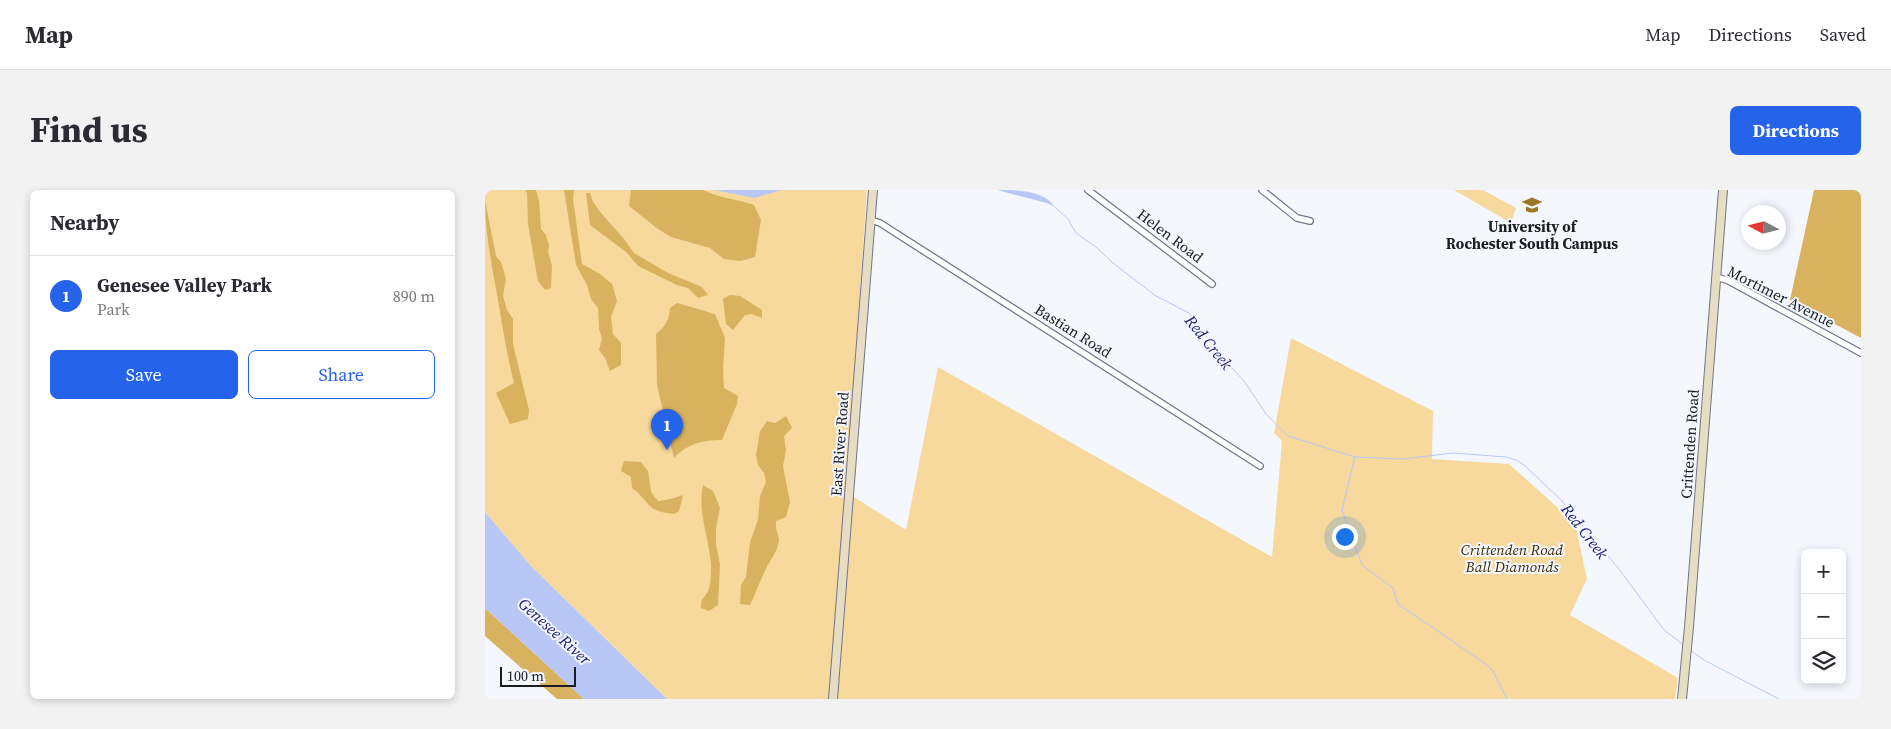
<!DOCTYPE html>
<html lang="en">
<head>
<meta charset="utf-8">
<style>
  :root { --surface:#fff; --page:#f2f2f3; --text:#2b2b33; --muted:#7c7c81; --line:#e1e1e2; --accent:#2563eb }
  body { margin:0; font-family:"Source Serif 4",serif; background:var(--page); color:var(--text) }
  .controls { position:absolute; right:15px; bottom:15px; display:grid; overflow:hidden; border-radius:8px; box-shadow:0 2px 8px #0003 }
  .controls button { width:45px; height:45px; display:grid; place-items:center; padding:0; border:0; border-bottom:1px solid var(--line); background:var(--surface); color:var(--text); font:25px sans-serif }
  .compass { position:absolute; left:1256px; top:15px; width:45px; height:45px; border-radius:50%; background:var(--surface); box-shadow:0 2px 8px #0003; rotate:277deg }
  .scale { position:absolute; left:15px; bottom:12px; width:76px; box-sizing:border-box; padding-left:5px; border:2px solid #1a1c23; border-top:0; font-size:14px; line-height:18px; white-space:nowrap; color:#1a1c23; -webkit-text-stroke:4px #f5f7ff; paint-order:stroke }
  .you { position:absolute; left:859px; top:346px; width:18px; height:18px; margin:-12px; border:4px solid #fff; border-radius:50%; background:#1a73e8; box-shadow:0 0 0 8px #1a73e833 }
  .badge { display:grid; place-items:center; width:32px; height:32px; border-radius:50%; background:var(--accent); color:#fff; font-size:16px; font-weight:700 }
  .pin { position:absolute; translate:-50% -41px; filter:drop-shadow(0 1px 2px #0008) }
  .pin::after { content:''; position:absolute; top:26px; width:18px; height:15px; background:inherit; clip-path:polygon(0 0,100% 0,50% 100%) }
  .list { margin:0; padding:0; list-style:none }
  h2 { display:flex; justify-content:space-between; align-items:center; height:65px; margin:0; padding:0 20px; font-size:21px }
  h2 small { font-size:16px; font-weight:400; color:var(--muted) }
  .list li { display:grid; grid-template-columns:32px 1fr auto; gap:15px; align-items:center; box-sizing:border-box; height:80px; padding:0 20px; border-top:1px solid var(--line) }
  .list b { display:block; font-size:19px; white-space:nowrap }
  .list p { margin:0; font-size:16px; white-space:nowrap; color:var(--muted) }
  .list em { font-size:16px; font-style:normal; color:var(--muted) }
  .actions { display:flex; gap:10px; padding:15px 20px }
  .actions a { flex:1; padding:11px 0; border:1px solid var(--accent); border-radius:8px; text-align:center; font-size:18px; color:var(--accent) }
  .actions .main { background:var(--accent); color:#fff }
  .icon { flex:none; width:28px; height:28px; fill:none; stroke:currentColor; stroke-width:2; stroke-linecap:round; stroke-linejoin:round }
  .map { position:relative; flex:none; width:1376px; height:509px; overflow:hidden; border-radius:8px }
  header { display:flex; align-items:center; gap:30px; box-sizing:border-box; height:70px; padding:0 25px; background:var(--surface); border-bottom:1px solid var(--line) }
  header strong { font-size:24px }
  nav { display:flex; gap:28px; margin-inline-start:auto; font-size:18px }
  .intro { display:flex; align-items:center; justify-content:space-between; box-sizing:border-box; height:120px; padding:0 30px }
  h1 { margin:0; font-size:35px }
  .button { padding:12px 22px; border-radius:8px; background:var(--accent); color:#fff; font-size:18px; font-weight:700 }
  main { display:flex; gap:30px; padding:0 30px }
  aside { flex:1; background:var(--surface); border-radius:8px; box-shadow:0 2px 8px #0003 }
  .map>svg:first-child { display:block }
  .green { fill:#f7d99d }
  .forest { fill:#d9b25f }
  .water { fill:#b8c7f5 }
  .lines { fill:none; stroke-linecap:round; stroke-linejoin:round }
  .stream { stroke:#b8c7f5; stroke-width:1 }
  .street-casing { stroke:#717787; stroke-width:8 }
  .secondary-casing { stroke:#717787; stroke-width:10 }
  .street { stroke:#fff; stroke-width:5.5 }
  .secondary { stroke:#e7dcc4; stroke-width:8 }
  .labels { text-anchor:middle; stroke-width:4; stroke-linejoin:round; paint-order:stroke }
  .poi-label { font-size:15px; font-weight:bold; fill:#1a1c23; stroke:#f5f7ff }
  .street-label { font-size:15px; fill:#1a1c23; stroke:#f5f7ff }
  .park-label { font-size:15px; font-style:italic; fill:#3e2e08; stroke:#f5f7ff }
  .water-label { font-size:16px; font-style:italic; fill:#1b2276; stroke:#f5f7ff }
</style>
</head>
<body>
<header>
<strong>Map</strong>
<nav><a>Map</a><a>Directions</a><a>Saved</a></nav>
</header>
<div class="intro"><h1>Find us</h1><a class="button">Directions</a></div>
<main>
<aside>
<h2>Nearby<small></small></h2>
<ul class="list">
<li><span class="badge">1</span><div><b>Genesee Valley Park</b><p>Park</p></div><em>890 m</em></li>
</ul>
<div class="actions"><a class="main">Save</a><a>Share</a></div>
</aside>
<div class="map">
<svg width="1376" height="509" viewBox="0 0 1376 509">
  <rect width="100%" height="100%" fill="#f5f7ff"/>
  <path class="green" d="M0,0h382l-21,302 60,38 32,-163 334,190 10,-116 -8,-8 17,-95 142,73 -1,48 77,5 66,59 12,56 -17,36 108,63 -3,21h-1008l-137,-134 -45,-53z
    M969,0h29l33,18 -5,15z"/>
  <path class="forest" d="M40,0h11l3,11 2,28 5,6 3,10 -1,7 4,13 -1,23 -6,2 -7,-9 -10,-57 -1,-31z
    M79,0h10l-1,9 9,65 18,10 12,10 5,17 -6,16 2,17 8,9v22l-11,6 -5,-13 -6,-8 3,-11 -3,-10 -1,-21 -7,-9 -4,-14 -11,-20z
    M146,0h72c16,8 34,9 51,15l7,15 -6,37 -15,4 -16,-2 -14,-11 -39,-11 -13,-8 -29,-23z
    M1329,0h47v148l-71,-38z
    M101,3h4l3,9 8,11 23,26 10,14 34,20 34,14 6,8 -10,3 -10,-10 -11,-3 -39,-19 -12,-14 -36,-27z
    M0,10l11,56 5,6 5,17 -3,17 4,14 6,9v25l16,66 -1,9 -18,5 -14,-31 18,-10c-7,-27 -11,-55 -16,-83 -6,-34 -13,-66 -13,-100z
    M245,105l10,1 22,14v8l-10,-4 -7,1 -12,15 -7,-6 -3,-25z
    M192,113l38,11 10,24 -2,32 1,18 14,8 -1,8 -15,36c-19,0 -36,4 -48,18l-17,-73 -1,-51c10,-8 13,-14 14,-26z
    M301,226l6,12 -8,8 2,14 -3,16 7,36 -4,15 -10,4c-1,10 3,12 3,19 -1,11 -9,20 -13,29 -6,11 -10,24 -16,36l-10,-1 1,-19 5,-8 4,-35 8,-22 2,-24 6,-14 -2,-9 -6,-8 -2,-10 4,-24 7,-10 8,2z
    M139,271l17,1 7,9 3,21 7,9 13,-2 12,-4 -4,16 -5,3c-10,-1 -21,-3 -27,-11 -5,-6 -8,-10 -15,-15l-1,-11 -10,-6z
    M218,295l10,6 7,17 -4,21v15l4,20 -2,41 -9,6 -8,-3c0,-11 3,-9 7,-17 3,-6 3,-17 3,-24 -1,-28 -14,-53 -8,-82z
    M0,418l99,91h-27l-72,-63z"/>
  <path class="water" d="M229,0h67l-26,8z
    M512,0c21,0 47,0 58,17l-8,-4z
    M0,322l45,53 137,134h-83l-99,-91z"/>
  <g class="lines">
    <path class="stream" d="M570,17l13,12 8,14 20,14 17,16 43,33 33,17 30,41 25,27 22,33 22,22 67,21 48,2 50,-6 53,4 10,3 8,5 37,35 58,69 45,61 21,16
      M870,267l-13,53 20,55 31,23 5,16 88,60 7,7 14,28
      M1205,460l14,10 75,39"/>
    <g class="street-casing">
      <path id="street" d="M603,0l124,94
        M777,0l35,28 13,3
        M386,30l9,3 380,243
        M1231,87l11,3 134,73"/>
    </g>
    <g class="secondary-casing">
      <path id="secondary" d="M348,509l40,-509
        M1197,509l7,-72 34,-437"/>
    </g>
    <use href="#street" class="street"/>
    <use href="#secondary" class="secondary"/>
  </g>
  <defs>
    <g id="university-bare" transform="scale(1.5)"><path d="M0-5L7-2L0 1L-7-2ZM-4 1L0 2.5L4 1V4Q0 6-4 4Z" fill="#9b7722" stroke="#f5f7ff" stroke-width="2.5" paint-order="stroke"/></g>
  </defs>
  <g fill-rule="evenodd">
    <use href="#university-bare" x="1047" y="15"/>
  </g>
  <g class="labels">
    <g class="poi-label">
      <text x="1047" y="42">University of<tspan x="1047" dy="17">Rochester South Campus</tspan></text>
    </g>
    <g class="street-label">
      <text transform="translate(685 46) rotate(37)" y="5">Helen Road</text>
      <text transform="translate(1296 107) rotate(27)" y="5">Mortimer Avenue</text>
      <text transform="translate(588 141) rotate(32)" y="5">Bastian Road</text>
      <text transform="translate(355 254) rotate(-86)" y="5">East River Road</text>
      <text transform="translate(1205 254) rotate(-86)" y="5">Crittenden Road</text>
    </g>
    <g class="park-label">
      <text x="1027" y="365">Crittenden Road<tspan x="1027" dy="17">Ball Diamonds</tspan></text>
    </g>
    <g class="water-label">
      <text transform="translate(724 152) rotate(51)" y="6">Red Creek</text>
      <text transform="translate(1100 341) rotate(52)" y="6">Red Creek</text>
      <text transform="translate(70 441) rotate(42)" y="6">Genesee River</text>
    </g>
  </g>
</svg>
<div class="controls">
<button>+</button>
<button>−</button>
<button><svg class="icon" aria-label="layers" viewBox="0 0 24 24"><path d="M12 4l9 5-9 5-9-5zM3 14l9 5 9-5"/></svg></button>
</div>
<svg class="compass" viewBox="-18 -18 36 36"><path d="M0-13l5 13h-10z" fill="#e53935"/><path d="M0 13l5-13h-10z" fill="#7c7c81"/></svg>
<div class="scale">100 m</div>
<div class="you"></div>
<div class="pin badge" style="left:182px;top:260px">1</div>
</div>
</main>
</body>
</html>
